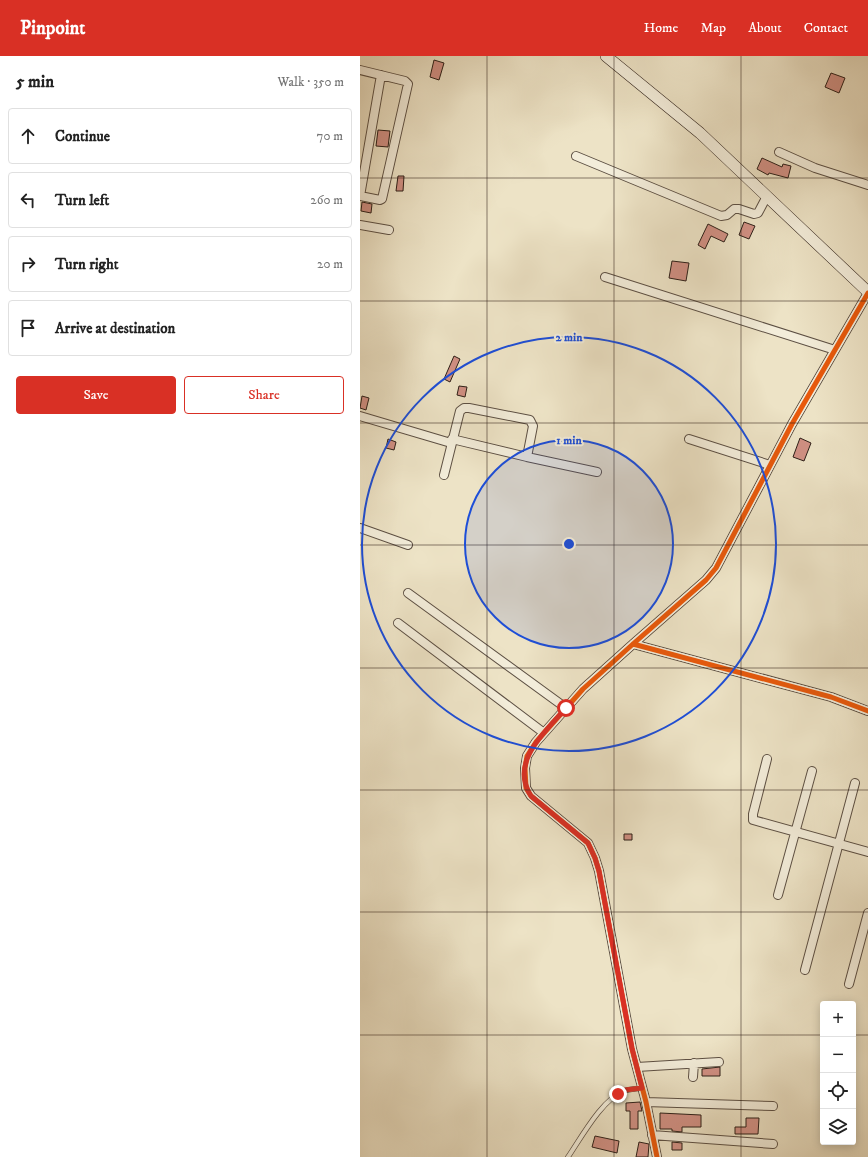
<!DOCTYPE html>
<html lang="en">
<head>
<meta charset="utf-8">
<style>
  :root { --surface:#fff; --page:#f2f2f2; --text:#222; --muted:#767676; --line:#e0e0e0; --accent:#d93025 }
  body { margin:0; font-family:"IM FELL DW Pica",serif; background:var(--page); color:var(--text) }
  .controls { position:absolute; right:12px; bottom:12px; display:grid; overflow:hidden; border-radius:4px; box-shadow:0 2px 10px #0003 }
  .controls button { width:36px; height:36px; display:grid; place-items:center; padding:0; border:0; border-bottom:1px solid var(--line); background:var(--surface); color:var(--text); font:20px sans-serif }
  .stop { position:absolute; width:12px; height:12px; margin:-9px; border:3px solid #d93025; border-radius:50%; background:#fff }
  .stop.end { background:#d93025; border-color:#fff; box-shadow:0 1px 4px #0008 }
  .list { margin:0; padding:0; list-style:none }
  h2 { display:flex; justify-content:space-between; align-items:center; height:52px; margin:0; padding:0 16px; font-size:17px }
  h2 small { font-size:13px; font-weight:400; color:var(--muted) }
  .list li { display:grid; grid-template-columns:26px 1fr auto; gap:12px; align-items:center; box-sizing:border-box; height:56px; margin:0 8px 8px; padding:0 8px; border:1px solid var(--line); border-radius:4px }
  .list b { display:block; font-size:15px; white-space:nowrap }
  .list em { font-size:13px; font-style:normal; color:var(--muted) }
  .actions { display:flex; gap:8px; padding:12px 16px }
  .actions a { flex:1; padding:9px 0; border:1px solid var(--accent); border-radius:4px; text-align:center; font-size:14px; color:var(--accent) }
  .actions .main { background:var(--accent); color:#fff }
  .icon { flex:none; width:22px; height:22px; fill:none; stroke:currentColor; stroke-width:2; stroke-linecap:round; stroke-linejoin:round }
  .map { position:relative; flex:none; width:508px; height:1101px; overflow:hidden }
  header { display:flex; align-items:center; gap:24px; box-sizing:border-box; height:56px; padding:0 20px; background:var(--accent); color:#fff }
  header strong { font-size:19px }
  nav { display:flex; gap:22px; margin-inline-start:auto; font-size:14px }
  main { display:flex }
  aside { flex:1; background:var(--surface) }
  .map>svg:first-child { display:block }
  .building { fill:#d19084; stroke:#2c1e17 }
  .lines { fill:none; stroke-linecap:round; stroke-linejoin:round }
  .service-casing { stroke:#5c4f43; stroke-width:5.5 }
  .minor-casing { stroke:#5c4f43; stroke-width:10 }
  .secondary-casing { stroke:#2c1e17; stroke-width:12 }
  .service { stroke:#f3edda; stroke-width:4 }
  .minor { stroke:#f3edda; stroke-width:8 }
  .secondary { stroke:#f3edda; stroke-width:11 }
  .cycleway-casing { stroke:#f3edda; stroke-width:8 }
  .cycleway { stroke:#e8590c; stroke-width:5 }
  .route { stroke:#d93025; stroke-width:5 }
  .grid { fill:none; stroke:#2c1e17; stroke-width:1; stroke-opacity:0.55 }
  .ring { fill:none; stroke:#1d4ed8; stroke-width:2 }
  .centre { fill:#1d4ed8; stroke:#f3edda; stroke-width:2 }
  .ring-label { font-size:12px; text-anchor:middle; font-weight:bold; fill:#1d4ed8; stroke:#f3edda; stroke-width:4; stroke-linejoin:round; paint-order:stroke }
</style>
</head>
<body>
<header>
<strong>Pinpoint</strong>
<nav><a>Home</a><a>Map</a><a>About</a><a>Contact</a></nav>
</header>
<main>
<aside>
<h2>5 min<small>Walk · 350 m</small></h2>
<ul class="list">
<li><svg class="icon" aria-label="ahead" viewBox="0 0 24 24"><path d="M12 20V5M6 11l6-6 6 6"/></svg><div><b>Continue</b></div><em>70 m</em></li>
<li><svg class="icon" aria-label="left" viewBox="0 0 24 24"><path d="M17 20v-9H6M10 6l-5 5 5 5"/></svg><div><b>Turn left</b></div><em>260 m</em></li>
<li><svg class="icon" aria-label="right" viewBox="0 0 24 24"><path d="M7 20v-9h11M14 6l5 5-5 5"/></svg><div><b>Turn right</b></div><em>20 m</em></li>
<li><svg class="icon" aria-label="arrive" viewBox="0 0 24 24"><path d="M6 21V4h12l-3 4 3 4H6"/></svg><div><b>Arrive at destination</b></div></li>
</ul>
<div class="actions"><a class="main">Save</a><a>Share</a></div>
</aside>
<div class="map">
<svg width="508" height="1101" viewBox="0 0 508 1101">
  <rect width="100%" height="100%" fill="#ede3c6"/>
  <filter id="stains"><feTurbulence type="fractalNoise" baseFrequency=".005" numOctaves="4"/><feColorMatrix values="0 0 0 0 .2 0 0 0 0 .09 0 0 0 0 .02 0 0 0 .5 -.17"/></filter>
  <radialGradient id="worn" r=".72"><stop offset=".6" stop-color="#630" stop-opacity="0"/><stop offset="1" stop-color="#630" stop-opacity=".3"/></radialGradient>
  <path class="building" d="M74,4l10,3 -5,17 -9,-3z
    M471,17l14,5 -6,15 -14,-6z
    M18,74l12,1 -2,16 -12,-1z
    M402,102l20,9 1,-3 8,2 -3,12 -19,-5 -1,2 -11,-6z
    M38,120h6l-1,15h-7z
    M2,146l10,2 -1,9 -10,-2z
    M384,166l11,4 -6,13 -10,-4z
    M348,168l20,10 -4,8 -13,-6 -6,13 -7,-4z
    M312,205l17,2 -3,18 -17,-3z
    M94,300l6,3 -10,23 -6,-3z
    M99,330l8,1 -2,10 -8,-2z
    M2,340l7,2 -3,12 -6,-2z
    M440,382l11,5 -7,18 -11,-4z
    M28,383l8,3 -2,8 -8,-2z
    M264,778h8v6h-8z
    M360,1011v9h-18v-7z
    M280,1046l2,9h-4v18h-8v-18h-4v-8z
    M300,1057l41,2v12h-19v5l-10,-1v-2h-12z
    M386,1062h13l-1,16h-23v-7h11z
    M235,1080l24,5 -2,12 -25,-6z
    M279,1086l10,2 -1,13h-12z
    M312,1086l10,1v7h-10z"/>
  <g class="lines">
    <g class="service-casing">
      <path id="service" d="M208,1101c13,-19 34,-58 56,-66 5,-2 12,-2 18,-3"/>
    </g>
    <g class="minor-casing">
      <path id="minor" d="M0,14l45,11 3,3 -26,115 -2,1 -20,-4
        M419,96l36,16 53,17
        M216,100l145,60 6,-1 7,-6h5l15,5 4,-1 9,-17
        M0,140l21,-121
        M0,169l29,5
        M245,221l230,73
        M0,360l91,27
        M92,383l75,18 70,15
        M329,383l81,26
        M84,419l16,-64 4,-3h5l61,12 3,6 -6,31
        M0,472l48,17
        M48,537l158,115
        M38,567l146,110
        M273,588l198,53 37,14
        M407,703l-14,55v6l115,32
        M418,839l34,-124
        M445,914l50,-187
        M489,928l19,-71
        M277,1011l82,-5
        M333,1021l1,-14
        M286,1046l127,4
        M292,1079l121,9
        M297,1101l-11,-55 -14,-53 -33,-178 -4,-13 -7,-15 -57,-47 -5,-8 -1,-20 2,-12 9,-14 47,-53 50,-45 73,-64 10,-12 76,-144 76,-131"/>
    </g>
    <g class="secondary-casing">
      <path id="secondary" d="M246,0l94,77 168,159"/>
    </g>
    <use href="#service" class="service"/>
    <use href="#minor" class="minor"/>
    <use href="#secondary" class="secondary"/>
    <g class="cycleway-casing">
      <path id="cycleway" d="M273,588l198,53 37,14
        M297,1101l-11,-55 -14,-53 -33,-178 -4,-13 -7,-15 -57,-47 -5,-8 -1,-20 2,-12 9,-14 47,-53 50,-45 73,-64 10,-12 76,-144 76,-131"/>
    </g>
    <use href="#cycleway" class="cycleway"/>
  </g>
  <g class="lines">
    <path class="route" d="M206,652c-21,24 -57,54 -35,88l57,47 7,15 4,13 33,177 10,40 -17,2 -7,4"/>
  </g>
  <path class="grid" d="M127,0v1101M254,0v1101M381,0v1101M0,122h508M0,245h508M0,367h508M0,489h508M0,612h508M0,734h508M0,856h508M0,979h463M493,979h15"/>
  <circle cx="209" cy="488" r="104" fill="#1d4ed8" fill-opacity=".12"/>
  <g class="ring">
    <circle cx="209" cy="488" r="104"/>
    <circle cx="209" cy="488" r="207"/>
  </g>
  <circle cx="209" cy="488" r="6" class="centre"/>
  <g class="ring-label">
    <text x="209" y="285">2 min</text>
    <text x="209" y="388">1 min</text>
  </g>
  <rect width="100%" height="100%" filter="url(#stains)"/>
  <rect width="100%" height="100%" fill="url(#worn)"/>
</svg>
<div class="controls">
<button>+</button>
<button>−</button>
<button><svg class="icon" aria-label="locate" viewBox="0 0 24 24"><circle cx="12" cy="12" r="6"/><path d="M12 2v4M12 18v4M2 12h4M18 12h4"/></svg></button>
<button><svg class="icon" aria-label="layers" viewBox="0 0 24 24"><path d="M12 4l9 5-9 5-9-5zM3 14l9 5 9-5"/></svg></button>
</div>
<div class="stop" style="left:206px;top:652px"></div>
<div class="stop end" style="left:258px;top:1038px"></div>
</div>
</main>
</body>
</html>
